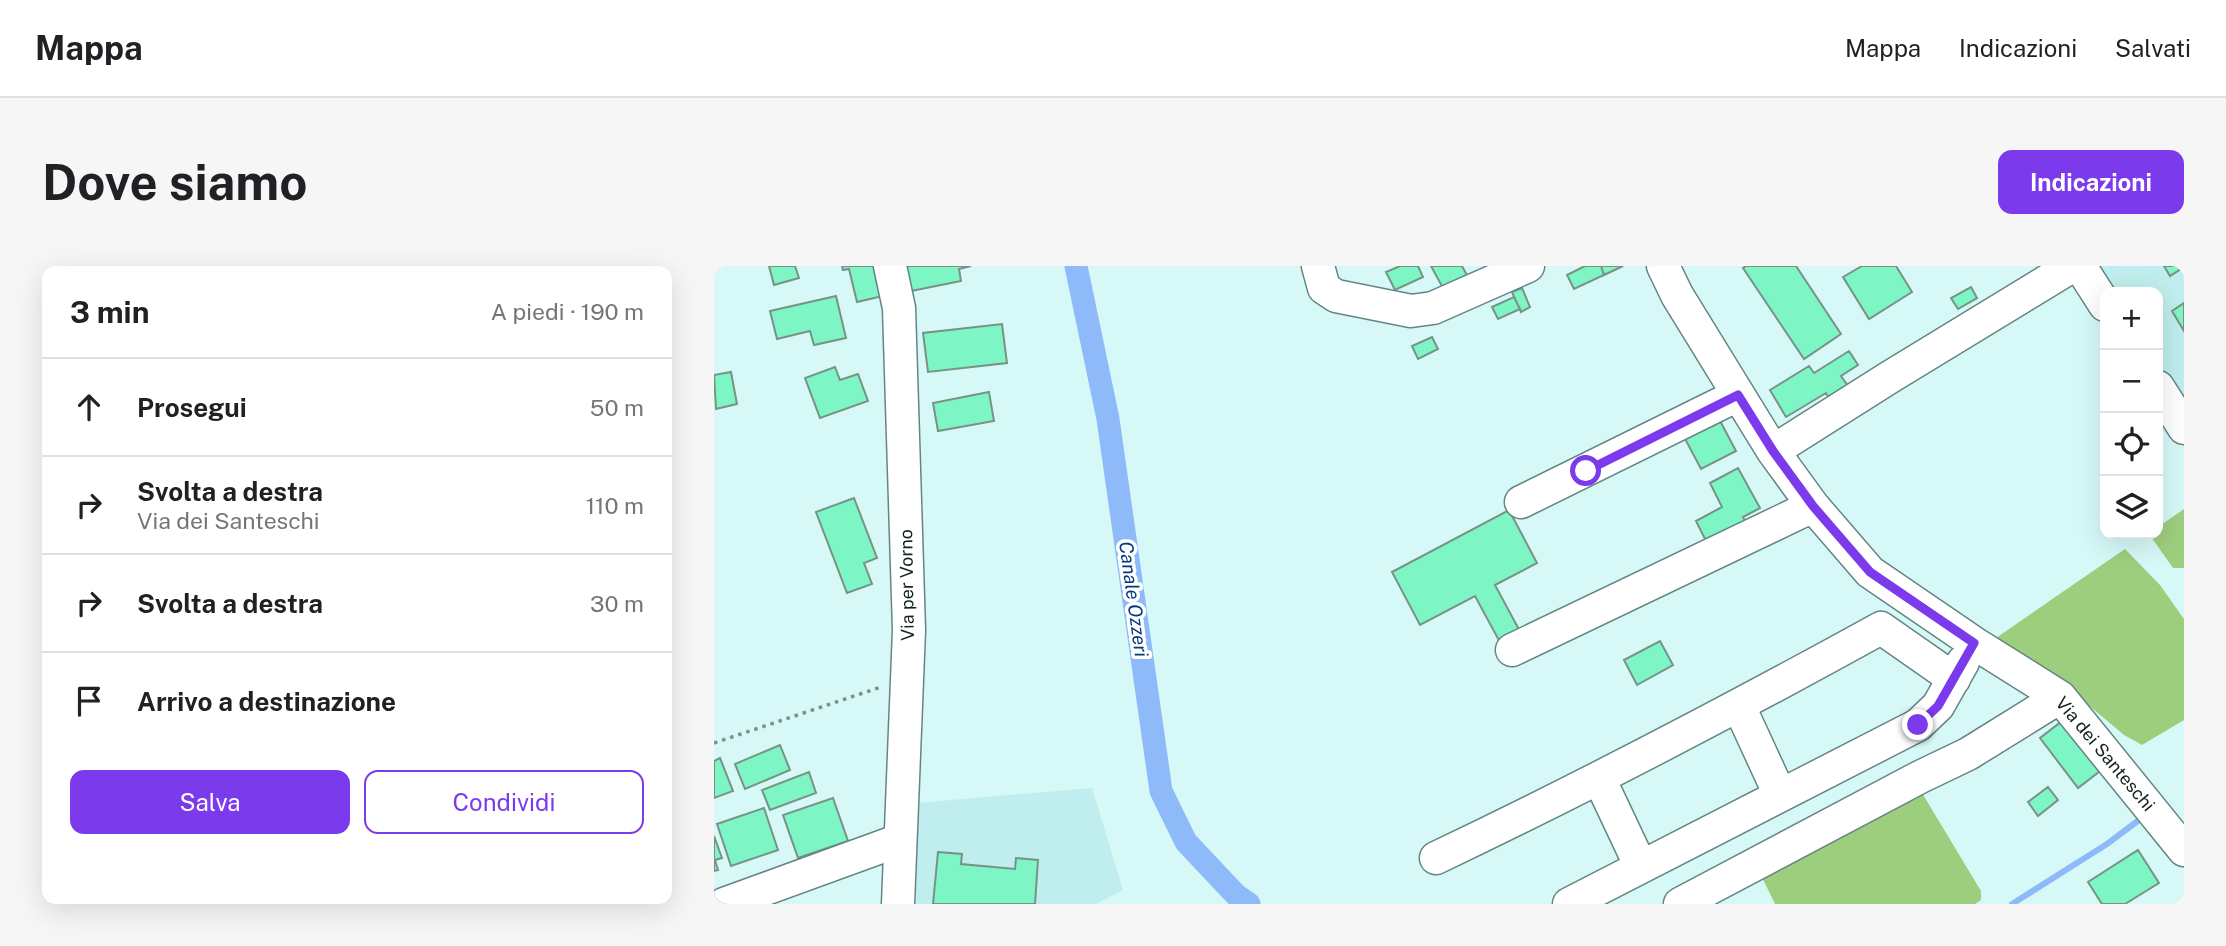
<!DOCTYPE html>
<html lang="it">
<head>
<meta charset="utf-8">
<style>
  :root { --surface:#fff; --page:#f6f6f6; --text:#202124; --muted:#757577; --line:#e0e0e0; --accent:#7c3aed }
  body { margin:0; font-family:"Public Sans",sans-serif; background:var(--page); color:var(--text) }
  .controls { position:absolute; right:21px; top:21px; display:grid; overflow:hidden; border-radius:14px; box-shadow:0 7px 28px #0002 }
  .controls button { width:63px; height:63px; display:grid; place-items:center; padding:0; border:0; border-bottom:2px solid var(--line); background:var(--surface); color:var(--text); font:35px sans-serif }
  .stop { position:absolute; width:21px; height:21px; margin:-16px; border:5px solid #7c3aed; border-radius:50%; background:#fff }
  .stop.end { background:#7c3aed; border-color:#fff; box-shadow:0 2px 7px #0008 }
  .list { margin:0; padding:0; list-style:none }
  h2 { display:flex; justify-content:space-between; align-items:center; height:91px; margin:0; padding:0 28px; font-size:30px }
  h2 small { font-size:23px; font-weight:400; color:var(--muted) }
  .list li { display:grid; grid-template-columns:46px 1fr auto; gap:21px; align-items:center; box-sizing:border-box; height:98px; padding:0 28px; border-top:2px solid var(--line) }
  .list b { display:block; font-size:26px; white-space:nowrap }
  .list p { margin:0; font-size:23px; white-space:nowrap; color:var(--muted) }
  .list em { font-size:23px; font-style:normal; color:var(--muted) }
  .actions { display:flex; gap:14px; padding:21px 28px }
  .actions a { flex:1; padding:16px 0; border:2px solid var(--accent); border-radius:14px; text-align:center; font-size:24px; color:var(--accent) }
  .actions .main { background:var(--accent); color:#fff }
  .icon { flex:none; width:38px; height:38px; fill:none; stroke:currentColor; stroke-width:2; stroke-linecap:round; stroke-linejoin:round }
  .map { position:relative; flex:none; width:1470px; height:638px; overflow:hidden; border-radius:14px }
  header { display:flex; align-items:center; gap:42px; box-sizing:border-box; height:98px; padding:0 35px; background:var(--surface); border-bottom:2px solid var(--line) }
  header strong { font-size:33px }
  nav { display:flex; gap:38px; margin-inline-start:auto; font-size:24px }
  .intro { display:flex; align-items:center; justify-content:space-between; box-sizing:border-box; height:168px; padding:0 42px }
  h1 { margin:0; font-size:49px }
  .button { padding:18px 32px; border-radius:14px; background:var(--accent); color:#fff; font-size:24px; font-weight:700 }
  main { display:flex; gap:42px; padding:0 42px }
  aside { flex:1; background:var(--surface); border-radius:14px; box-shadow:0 7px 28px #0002 }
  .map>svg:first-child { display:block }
  .built { fill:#c0eded }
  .green { fill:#9dce7e }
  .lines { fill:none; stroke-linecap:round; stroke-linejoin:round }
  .stream { stroke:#8ebafa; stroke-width:6 }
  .canal { stroke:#8ebafa; stroke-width:23 }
  .building { fill:#7df5c4; stroke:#789386; stroke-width:2 }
  .minor-casing { stroke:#658585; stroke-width:35 }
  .path { stroke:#789090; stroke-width:3.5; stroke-dasharray:3.5 5; stroke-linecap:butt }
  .minor { stroke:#fff; stroke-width:32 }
  .route { stroke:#7c3aed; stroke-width:9 }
  .labels { text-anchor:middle; stroke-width:7; stroke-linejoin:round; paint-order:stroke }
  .street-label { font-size:18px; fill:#152222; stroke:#fff }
  .water-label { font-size:19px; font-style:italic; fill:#02397e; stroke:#fff }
</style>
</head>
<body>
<header>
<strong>Mappa</strong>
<nav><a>Mappa</a><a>Indicazioni</a><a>Salvati</a></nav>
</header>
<div class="intro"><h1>Dove siamo</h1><a class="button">Indicazioni</a></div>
<main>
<aside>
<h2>3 min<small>A piedi · 190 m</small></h2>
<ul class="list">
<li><svg class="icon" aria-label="ahead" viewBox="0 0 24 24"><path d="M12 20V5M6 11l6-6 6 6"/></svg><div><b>Prosegui</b></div><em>50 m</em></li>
<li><svg class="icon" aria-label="right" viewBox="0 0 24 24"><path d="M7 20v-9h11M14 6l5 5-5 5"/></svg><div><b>Svolta a destra</b><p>Via dei Santeschi</p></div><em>110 m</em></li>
<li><svg class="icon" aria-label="right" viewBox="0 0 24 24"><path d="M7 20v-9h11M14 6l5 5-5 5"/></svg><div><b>Svolta a destra</b></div><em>30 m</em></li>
<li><svg class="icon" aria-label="arrive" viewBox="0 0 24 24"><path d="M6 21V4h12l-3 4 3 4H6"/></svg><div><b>Arrivo a destinazione</b></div></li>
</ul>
<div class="actions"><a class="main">Salva</a><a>Condividi</a></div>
</aside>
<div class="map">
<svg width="1470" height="638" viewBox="0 0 1470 638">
  <rect width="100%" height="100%" fill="#d6f9f8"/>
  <path class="built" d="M1379,0h91v139l-26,-40v-73h-48z
    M378,522l31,102 -27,14h-180l1,-101z"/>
  <path class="green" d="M1470,243v59h-11l-24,-34h9v-7z
    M1411,283l35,36 24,34v101l-42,25 -18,-10 -57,-48 -74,-47z
    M1205,522l62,103v9l-6,4h-200l-16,-33z"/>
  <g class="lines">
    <path class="stream" d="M1298,638l95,-60 36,-27"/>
    <path class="canal" d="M362,0l32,153 53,372 25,51 50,53 13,9"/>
  </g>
  <path class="building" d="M55,0h26l4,12 -25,7z
    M128,0h38l7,29 -30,7 -8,-33 -6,1z
    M192,0h65l-12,3 2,12 -50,10z
    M686,0h18l5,11 -28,13 -9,-18z
    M717,0h31l6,11 -24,13z
    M871,0h16l3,9 -30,14 -7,-14z
    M887,0h22l-19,9z
    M1032,0h50l45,68 -37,25 -61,-91z
    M1148,0h34l16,26 -43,27 -26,-42z
    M1450,0h20v1l-14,9z
    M1257,21l6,11 -19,11 -7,-11z
    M808,22l8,19 -9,5 -9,-20z
    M122,30l10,42 -32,7 -4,-14 -33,8 -7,-28z
    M800,31l6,12 -22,10 -6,-12z
    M1470,37v28l-12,-20z
    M288,58l5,39 -79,9 -5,-39z
    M718,71l6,12 -20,10 -6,-13z
    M1135,85l9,14 -17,11 7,10 -19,12 -3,-5 -40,24 -16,-27 39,-24 5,7z
    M121,101l5,13 18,-6 10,27 -48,17 -15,-40z
    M17,106l6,32 -21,5 -2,-34z
    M275,126l5,29 -56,10 -5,-28z
    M1004,151l18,34 -35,18 -18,-34z
    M1024,202l22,40 -17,9 4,8 -39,20 -12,-24 26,-14 -12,-24z
    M140,232l23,60 -13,5 8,21 -25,9 -31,-81z
    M795,244l28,53 -42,22 27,50 -20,11 -27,-50 -55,29 -28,-53z
    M946,375l13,24 -36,20 -13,-25z
    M1352,452l38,50 -26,20 -38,-50z
    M66,479l10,25 -45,19 -10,-25z
    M6,492l13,33 -19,7v-37z
    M95,506l7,21 -46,17 -8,-20z
    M1334,521l10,13 -20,16 -10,-14z
    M119,532l15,43 -50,17 -15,-43z
    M50,542l14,42 -47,16 -14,-42z
    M0,570l8,22 -7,2 3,10 -4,1z
    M1424,584l21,33 -34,21h-23l-14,-22z
    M224,586l24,2 -1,10 54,5 1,-11 22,2 -3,44h-102z"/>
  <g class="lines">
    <g class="minor-casing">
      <path id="minor" d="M176,0l9,42 10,322 -11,274
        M604,0l6,22 12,8 75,15 22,-3 95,-42
        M949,0l14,29 96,156 40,55 57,66 104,71 86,54 124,153
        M1366,0l25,39
        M1444,121l26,41
        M1059,185l117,-74 182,-111
        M807,236l217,-107
        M798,384l301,-144
        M1025,440l41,89
        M885,512l42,89
        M722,592c151,-72 298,-149 445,-230l73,51
        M10,638l176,-64
        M855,638l349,-179 20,-19 25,-44
        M966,638l240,-127 48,-23 92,-57"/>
    </g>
    <path class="path" d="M0,477l167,-56"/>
    <use href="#minor" class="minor"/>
  </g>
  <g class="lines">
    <path class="route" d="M872,205l152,-76 35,56 40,55 57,66 104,71 -36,63 -20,19"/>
  </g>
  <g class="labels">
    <g class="street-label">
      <text transform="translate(193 319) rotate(-91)" y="6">Via per Vorno</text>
      <text transform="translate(1391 488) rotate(50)" y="6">Via dei Santeschi</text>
    </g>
    <g class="water-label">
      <text transform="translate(420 333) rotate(82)" y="7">Canale Ozzeri</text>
    </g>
  </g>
</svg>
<div class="controls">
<button>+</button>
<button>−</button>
<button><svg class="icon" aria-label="locate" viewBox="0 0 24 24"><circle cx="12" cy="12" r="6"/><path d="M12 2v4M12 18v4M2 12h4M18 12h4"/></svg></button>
<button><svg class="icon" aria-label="layers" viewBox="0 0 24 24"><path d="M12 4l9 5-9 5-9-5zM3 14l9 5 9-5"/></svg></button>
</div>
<div class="stop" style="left:872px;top:205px"></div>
<div class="stop end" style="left:1204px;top:459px"></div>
</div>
</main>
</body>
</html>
